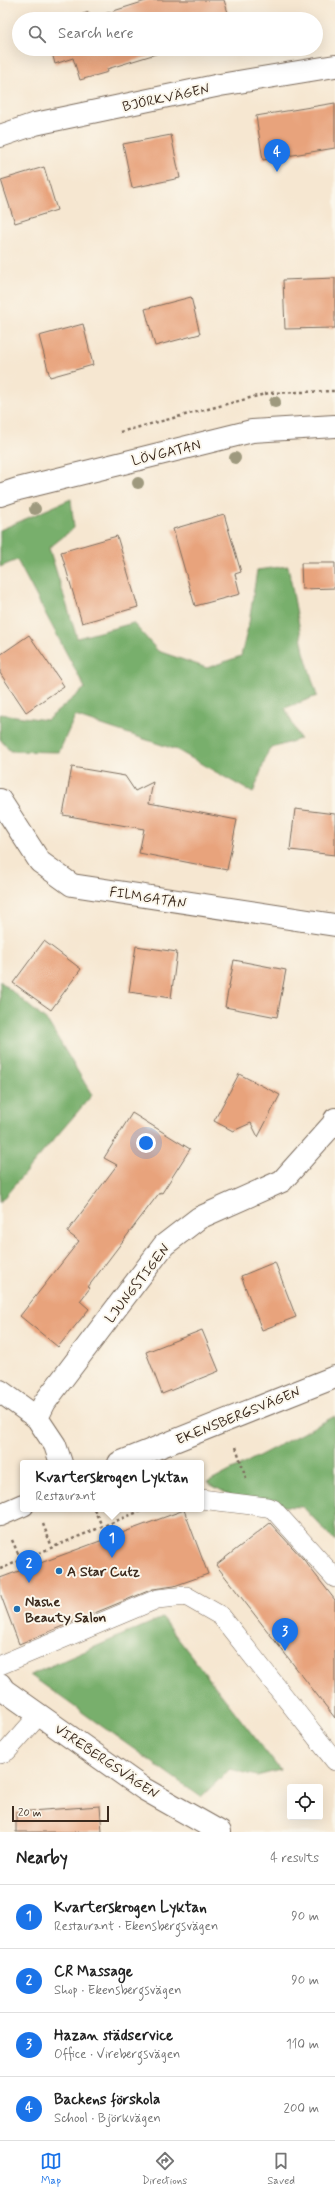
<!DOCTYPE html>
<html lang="en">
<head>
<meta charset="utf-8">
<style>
  :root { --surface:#fff; --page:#f6f6f6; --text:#222; --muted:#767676; --line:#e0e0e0; --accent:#1a73e8 }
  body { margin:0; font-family:Mynerve,sans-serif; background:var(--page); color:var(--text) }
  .controls { position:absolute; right:12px; bottom:12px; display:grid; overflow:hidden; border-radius:4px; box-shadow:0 4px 16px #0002 }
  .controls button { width:36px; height:36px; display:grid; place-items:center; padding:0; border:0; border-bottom:1px solid var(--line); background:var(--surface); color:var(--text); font:20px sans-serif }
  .scale { position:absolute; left:12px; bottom:10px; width:97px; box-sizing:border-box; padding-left:4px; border:2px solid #3b2a1e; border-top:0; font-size:11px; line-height:14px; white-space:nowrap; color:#3b2a1e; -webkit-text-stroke:3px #fbf7ec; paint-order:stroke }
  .you { position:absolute; left:146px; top:1143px; width:14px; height:14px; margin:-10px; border:3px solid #fff; border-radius:50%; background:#1a73e8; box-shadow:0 0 0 6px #1a73e833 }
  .badge { display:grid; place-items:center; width:26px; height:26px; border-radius:50%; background:var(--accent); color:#fff; font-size:13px; font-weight:700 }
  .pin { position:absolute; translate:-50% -33px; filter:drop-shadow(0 1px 2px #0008) }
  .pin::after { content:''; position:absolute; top:21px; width:14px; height:12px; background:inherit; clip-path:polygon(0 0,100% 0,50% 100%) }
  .popup { position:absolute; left:20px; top:1460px; width:184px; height:52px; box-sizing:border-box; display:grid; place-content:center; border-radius:4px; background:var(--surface); filter:drop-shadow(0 1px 3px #0005); font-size:13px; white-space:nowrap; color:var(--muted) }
  .popup b { font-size:15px; color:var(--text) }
  .popup::after { content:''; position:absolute; left:50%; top:100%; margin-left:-8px; border:8px solid transparent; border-top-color:var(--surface) }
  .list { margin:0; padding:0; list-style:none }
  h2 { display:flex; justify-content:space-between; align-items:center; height:52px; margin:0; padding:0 16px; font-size:17px }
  h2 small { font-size:13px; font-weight:400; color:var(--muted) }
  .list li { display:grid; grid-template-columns:26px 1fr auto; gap:12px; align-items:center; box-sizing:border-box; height:64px; padding:0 16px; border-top:1px solid var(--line) }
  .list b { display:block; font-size:15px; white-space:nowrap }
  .list p { margin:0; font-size:13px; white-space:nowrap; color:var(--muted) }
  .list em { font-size:13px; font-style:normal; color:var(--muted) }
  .icon { flex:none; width:22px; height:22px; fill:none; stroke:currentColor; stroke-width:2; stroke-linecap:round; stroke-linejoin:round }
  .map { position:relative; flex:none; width:335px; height:1832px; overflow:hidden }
  .search { position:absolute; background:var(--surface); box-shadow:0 4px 16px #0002; left:12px; right:12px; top:12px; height:44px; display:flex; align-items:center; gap:10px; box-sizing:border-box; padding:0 14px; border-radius:22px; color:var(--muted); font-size:15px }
  .sheet { height:308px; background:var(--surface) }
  nav { display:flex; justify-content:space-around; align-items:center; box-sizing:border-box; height:56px; border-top:1px solid var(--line); background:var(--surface); font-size:11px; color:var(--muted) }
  nav a { display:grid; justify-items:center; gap:2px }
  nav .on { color:var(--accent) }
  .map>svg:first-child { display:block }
  .forest { fill:#78af6c; stroke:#5a6c45 }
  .building { fill:#e8a37b }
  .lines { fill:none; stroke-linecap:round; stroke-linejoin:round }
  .lane-casing { stroke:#7c6c5d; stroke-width:20 }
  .street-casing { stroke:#7c6c5d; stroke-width:24 }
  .path { stroke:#7c6c5d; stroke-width:2.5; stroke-dasharray:3 3; stroke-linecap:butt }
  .lane { stroke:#fff; stroke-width:19 }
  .street { stroke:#fff; stroke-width:22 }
  .tree { fill:#9e997e }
  .poi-dot { fill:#1f6fb2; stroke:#fbf7ec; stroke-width:1.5 }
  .labels { text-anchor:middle; stroke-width:4; stroke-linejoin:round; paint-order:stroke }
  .street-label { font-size:14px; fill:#3b2a1e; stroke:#fbf7ec }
  .poi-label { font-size:14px; font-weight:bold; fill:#3b2a1e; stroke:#fbf7ec; text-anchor:start }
</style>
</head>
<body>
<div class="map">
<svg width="335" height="1832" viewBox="0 0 335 1832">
  <rect width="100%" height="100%" fill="#fbf7ec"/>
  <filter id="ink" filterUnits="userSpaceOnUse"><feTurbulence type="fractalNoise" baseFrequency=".025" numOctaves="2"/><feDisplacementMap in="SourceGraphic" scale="8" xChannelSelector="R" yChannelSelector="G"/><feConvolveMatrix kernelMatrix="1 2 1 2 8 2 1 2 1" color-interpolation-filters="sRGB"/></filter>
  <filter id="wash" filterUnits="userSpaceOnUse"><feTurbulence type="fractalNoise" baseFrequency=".012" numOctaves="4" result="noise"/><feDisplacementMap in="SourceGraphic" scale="16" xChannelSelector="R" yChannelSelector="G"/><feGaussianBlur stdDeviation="0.9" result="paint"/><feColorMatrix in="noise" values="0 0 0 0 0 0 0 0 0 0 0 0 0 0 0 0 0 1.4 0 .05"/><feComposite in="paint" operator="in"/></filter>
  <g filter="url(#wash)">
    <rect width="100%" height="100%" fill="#f6e7d1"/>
    <path class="forest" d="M71,499l3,29 -25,20 28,90 56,-15 25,28 49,17 34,-12 8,-33 8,-53 31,-4 16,86 13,44 -32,12 15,31 -31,10 -16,44 -76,-43 -102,-34 -16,36 -49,-1 -10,-12v-25l47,6 38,-32 -68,-128 -17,7v-37z
      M0,981l48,41 44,73 -92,107z
      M335,1416v125l-32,-34 -54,-2 -42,-22z
      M162,1618l118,152 -23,6 -27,-7 -29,28 -171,-122z"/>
    <g id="blocks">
      <path class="building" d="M149,0h75l6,19h-162l21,-7 2,6z
        M51,49h121l-65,20 1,3 -28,8 -7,-22 -18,6z
        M335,103v45l-72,12 -7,-44z
        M171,135l9,43 -48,10 -9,-44z
        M44,167l13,43 -42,13 -14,-43z
        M335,278v50l-50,1 -2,-49z
        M191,297l9,37 -45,12 -10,-37z
        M83,324l10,41 -43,12 -11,-41z
        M224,514l17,58 -6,2 5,20 -45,12 -22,-77z
        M117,536l21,71 -56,16 -21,-71z
        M301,563h34v25l-33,1z
        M29,635l35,51 -38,26 -26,-39v-18z
        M72,767l53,9 10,15 18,-9 -4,21 88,17 -10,50 -88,-17 5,-24 -81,-14z
        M295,809l40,5v41l-45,-5z
        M44,941l37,28 -30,41 -38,-27z
        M136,946l41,6 -6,46 -42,-6z
        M234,960l52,10 -9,47 -52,-10z
        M239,1074l41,21 -22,42 -7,-14 -18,8 -19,-10z
        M132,1113l58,36 -28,44 -2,-1 -72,95 2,1 -10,13 9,8 -31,38 -38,-31 59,-75 -12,-9 50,-67 -13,-7z
        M275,1262l21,55 -34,13 -21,-54z
        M202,1330l17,41 -57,23 -16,-42z
        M184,1510l24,64 -34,12 -21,3 -134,55 -19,-51v-15z
        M270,1523l34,37 31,40v118l-119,-153z
        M100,1806l2,26h-86v-20z"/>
    </g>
  </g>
  <g filter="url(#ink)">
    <use href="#blocks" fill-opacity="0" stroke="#7c6c5d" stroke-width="1"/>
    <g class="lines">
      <g class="lane-casing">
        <path id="lane" d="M201,1499l66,8 6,2 62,69
          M0,1665l157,-66 29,-3 35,20 114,145
          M0,1754l7,-3 32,-36"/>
      </g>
      <g class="street-casing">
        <path id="street" d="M0,136l35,-12 185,-39 115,-19
          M0,495l18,-6 234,-58 83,-5
          M0,800l40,62 32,23 263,40
          M0,1391l37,27 18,27 6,18
          M37,1418l8,-16 119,-157 35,-27 83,-37 51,-57 2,-5
          M119,1463l216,-86
          M0,1515l23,-10
          M0,1684l4,6 140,99 76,43"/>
      </g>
      <path class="path" d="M120,432l149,-39 66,-2
        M236,1447l10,31
        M94,1509l8,17
        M43,1524l9,23
        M12,1540l9,20
        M0,1569l145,-60"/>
      <use href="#lane" class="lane"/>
      <use href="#street" class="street"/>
    </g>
    <g class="tree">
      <circle cx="275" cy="402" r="6"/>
      <circle cx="235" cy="458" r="6"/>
      <circle cx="138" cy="483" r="6"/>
      <circle cx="35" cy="509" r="6"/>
    </g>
  </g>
  <g class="poi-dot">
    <circle cx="59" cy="1571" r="4"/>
    <circle cx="17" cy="1609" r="4"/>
  </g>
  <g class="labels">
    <g class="street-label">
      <text transform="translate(166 97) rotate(-12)" y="5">BJÖRKVÄGEN</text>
      <text transform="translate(166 452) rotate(-14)" y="5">LÖVGATAN</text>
      <text transform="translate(148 897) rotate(9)" y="5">FILMGATAN</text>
      <text transform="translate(137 1283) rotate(-52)" y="5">LJUNGSTIGEN</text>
      <text transform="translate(238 1415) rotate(-22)" y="5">EKENSBERGSVÄGEN</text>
      <text transform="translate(107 1761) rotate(34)" y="5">VIREBERGSVÄGEN</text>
    </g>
    <g class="poi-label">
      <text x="67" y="1576">A Star Cutz</text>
      <text x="25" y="1606">Nashe<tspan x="25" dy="16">Beauty Salon</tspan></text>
    </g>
  </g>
</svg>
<div class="controls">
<button><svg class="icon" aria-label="locate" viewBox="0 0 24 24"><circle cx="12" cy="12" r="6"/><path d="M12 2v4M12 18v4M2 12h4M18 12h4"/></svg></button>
</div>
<div class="scale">20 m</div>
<div class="you"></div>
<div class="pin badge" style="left:112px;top:1558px">1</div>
<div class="popup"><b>Kvarterskrogen Lyktan</b>Restaurant</div>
<div class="pin badge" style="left:29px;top:1583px">2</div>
<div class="pin badge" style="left:285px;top:1651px">3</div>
<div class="pin badge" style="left:277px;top:172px">4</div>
<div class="search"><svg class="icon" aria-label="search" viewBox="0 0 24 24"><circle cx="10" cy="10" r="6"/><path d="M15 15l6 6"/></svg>Search here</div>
</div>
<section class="sheet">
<h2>Nearby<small>4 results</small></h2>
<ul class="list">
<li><span class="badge">1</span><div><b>Kvarterskrogen Lyktan</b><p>Restaurant · Ekensbergsvägen</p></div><em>90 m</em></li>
<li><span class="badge">2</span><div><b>CR Massage</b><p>Shop · Ekensbergsvägen</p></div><em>90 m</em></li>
<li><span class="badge">3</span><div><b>Hazan städservice</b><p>Office · Virebergsvägen</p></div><em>110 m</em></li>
<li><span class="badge">4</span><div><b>Backens förskola</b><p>School · Björkvägen</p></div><em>200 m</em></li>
</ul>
</section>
<nav>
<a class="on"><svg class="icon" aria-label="map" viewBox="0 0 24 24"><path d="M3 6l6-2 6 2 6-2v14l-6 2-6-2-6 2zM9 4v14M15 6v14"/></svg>Map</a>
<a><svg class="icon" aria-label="directions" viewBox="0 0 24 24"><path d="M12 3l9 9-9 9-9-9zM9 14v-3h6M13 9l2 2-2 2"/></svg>Directions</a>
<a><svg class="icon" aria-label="saved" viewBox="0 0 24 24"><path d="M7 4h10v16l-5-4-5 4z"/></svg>Saved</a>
</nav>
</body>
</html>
